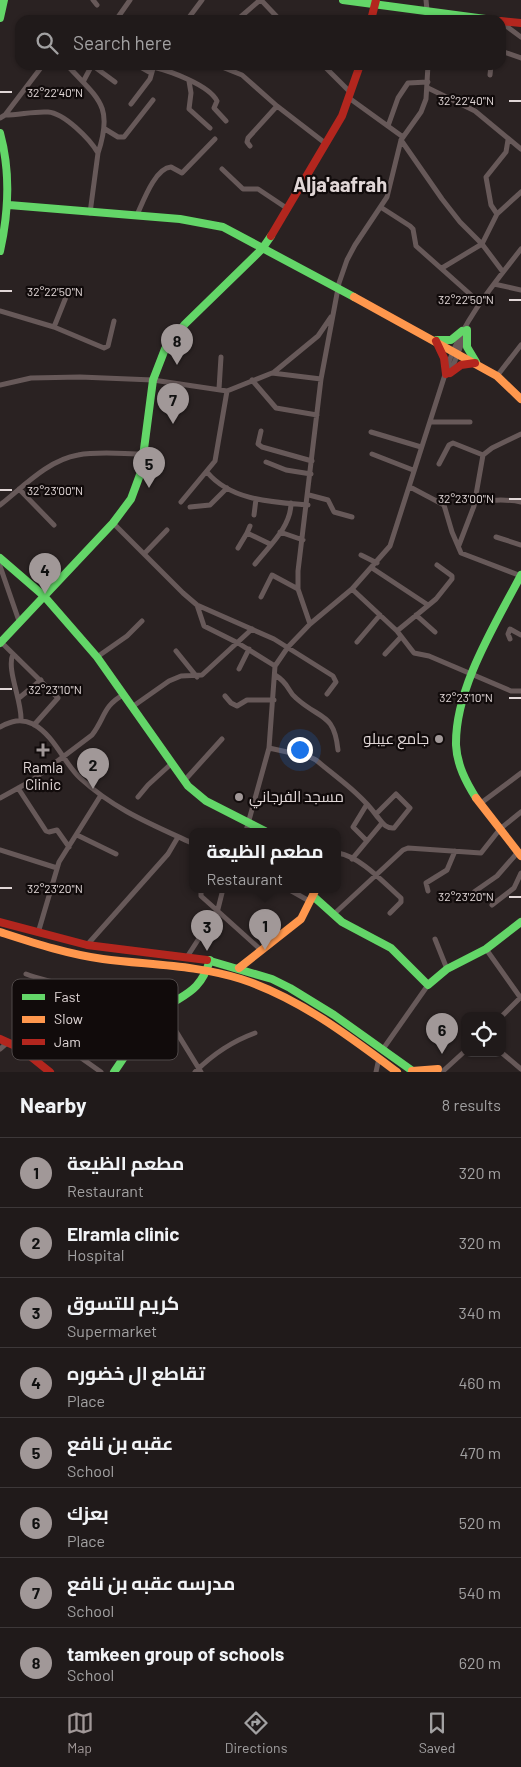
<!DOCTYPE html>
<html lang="en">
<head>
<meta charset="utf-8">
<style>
  :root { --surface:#201a1a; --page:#2d2727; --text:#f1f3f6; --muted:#a2a1a2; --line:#3d3839; --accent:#a19898 }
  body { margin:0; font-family:Barlow,Cairo,sans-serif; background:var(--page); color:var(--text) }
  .controls { position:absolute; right:15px; bottom:15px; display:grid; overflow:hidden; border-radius:10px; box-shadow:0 1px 4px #0004 }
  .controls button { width:45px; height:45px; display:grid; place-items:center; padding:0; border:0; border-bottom:1px solid var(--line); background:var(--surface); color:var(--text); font:25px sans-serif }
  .you { position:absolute; left:299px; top:749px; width:18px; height:18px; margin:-12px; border:4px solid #fff; border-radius:50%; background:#1a73e8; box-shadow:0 0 0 8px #1a73e833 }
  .badge { display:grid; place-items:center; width:32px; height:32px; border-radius:50%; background:var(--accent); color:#111; font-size:16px; font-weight:700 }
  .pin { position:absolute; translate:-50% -41px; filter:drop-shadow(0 1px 2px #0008) }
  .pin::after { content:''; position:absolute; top:26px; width:18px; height:15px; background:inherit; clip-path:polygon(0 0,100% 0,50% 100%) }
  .popup { position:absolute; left:189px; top:828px; width:152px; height:65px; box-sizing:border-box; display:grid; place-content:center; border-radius:10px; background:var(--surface); filter:drop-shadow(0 1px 4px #0005); font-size:16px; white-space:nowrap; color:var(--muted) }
  .popup b { font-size:19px; color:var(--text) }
  .popup::after { content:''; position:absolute; left:50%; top:100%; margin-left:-10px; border:10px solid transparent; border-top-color:var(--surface) }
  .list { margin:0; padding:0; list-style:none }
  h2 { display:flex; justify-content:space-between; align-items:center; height:65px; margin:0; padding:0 20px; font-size:21px }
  h2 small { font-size:16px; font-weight:400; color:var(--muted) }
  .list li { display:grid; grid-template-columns:32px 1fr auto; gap:15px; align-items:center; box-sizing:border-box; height:70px; padding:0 20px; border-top:1px solid var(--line) }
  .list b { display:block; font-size:19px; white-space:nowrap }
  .list p { margin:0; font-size:16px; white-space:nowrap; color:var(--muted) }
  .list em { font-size:16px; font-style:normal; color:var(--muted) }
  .icon { flex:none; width:28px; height:28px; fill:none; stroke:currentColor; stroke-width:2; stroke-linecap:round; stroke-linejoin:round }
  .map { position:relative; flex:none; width:521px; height:1072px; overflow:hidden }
  .search { position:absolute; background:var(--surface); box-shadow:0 1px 4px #0004; left:15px; right:15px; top:15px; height:55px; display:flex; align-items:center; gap:12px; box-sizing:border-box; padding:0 18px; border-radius:15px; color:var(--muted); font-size:19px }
  .sheet { height:625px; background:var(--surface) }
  nav { display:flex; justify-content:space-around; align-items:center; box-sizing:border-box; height:70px; border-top:1px solid var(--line); background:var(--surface); font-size:14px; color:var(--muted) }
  nav a { display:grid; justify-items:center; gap:2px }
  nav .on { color:var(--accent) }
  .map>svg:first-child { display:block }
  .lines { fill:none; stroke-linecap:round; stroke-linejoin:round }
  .street { stroke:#675959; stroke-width:5 }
  .fast { stroke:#63d668; stroke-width:8 }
  .slow { stroke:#ff974d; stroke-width:8 }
  .jam { stroke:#b3261e; stroke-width:8 }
  .ticks { fill:none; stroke:#e1d7d7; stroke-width:2 }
  .poi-dot { fill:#a19898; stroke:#110b0b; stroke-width:2 }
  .labels { text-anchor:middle; stroke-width:4.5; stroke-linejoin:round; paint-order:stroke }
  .poi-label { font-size:15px; fill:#e1d7d7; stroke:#110b0b; text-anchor:end }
  .district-label { font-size:20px; font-weight:bold; fill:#e1d7d7; stroke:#110b0b }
  .key { fill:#110b0b; stroke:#4f4848; stroke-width:1 }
  .key-label { font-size:14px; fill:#e1d7d7 }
  .ticks-label { font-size:12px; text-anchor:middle; fill:#e1d7d7; stroke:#110b0b; stroke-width:4.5; stroke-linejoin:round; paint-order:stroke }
</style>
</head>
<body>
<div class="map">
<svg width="521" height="1072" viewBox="0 0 521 1072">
  <rect width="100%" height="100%" fill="#2a2222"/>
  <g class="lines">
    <path class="street" d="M93,0l4,5
      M261,0l19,20
      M426,0l2,20
      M116,20l14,-20
      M187,20l15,-20
      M237,20l23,-20
      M501,22l20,15
      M501,51l20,7
      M67,65c31,34 47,40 31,88
      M92,65l23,17
      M137,65l14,8
      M323,65l28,28
      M153,67c17,4 56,18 64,34l-3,7 12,13
      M222,67l20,8 35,31 48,37
      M490,75l1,-10
      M189,81l2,12 -2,16 21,19
      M83,82l9,-17
      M428,88l47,23 46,38
      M349,98l54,39
      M131,104l19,-25 4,-14
      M5,115l38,-50
      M0,118l5,-3c14,0 29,-4 43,-3 16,1 42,27 50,41l-8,60
      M388,126l10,-28 10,-15 20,-1
      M105,129l13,8h6l29,-37
      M401,140l41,59 18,23 22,22 21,28
      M250,146l-3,-4 1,-4 29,-32
      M222,169l21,20h15l30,20
      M382,208l28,18 3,3 3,17 64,57
      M497,214l-6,-9 -5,-28 20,-25 2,-12
      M137,215c6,-13 18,-47 34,-48l11,6 33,-34
      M442,268l40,-24 15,-30 24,-22
      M494,284l27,6
      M0,311l54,16 50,21 4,-2 6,-25
      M54,327l14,-35
      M451,371l14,-36
      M273,373l45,-37 13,-19
      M497,376l24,-31
      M252,380l24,28 41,7
      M0,385l31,-7 49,-1 73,3 74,11 45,-18 49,6
      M219,389l2,-32
      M430,422h40
      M261,431l-3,13 4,3 50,14
      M371,432l50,15
      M372,454l41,16
      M266,462l20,8 25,4
      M439,464l10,-19 4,-2 30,12
      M207,472c24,29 66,30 101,33
      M410,487l34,18 8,27 9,21 60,23
      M19,489l35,36
      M309,495l19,5 6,12 18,5
      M476,499c16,3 29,-1 45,3
      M181,502l34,-41 12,-70
      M0,505c23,-18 48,-45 78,-50 21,-4 45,-1 66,-1
      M190,507l20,-2 17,-17
      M254,515l2,-16
      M113,523l70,70 14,12 77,34 59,37 3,6 -9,12
      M280,532l23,8
      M247,533l3,-7
      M496,537l25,8
      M459,545l15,-39 9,-51 9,-7 29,-14
      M238,548l9,-15 23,11
      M144,554l23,-24
      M361,555l16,8
      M255,564c14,-18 36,-37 36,-61
      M0,566l19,55
      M372,568l56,37
      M352,589l45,42 17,22 15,3 82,35h10
      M261,597l11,-22 26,14
      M197,605l7,21 34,17 37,23
      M416,615l19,17
      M310,624l-12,-35v-18l23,-192 18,-96 8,-23 8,-15 32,-48 14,-57 20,-28 5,-13 2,-34
      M397,631l39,-32 16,-20v-3l-15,-11
      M510,639l-2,-5 2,-5 11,6
      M1,642l57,56 -24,27
      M357,642l23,-27
      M176,651l21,26
      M13,654c-7,15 9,47 8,66
      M385,654l15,-16
      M97,657l30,-21 15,-15
      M239,669l10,-20
      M275,675c15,9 12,16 21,23 24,22 38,14 42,52
      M225,696l6,7 6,3 10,-6h27
      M19,698l22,-18
      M132,707l37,-26 12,-5 21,-1 50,-46
      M0,727c11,-6 21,-9 33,-3 22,12 30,38 47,54 35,32 71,46 112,65
      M269,748l41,9 6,3c20,17 45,34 60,55 6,7 9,14 18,13l16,-20 -14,-14 -20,20
      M184,781l38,-42
      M18,788l28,43 3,1 8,-2 12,17
      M138,797l10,-12 23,-21
      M0,798l31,-17 61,-46c13,-17 11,-29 31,-40
      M481,803l40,-30
      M246,831l23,-83 6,-82 13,-19 22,-23 42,-35 38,-43 60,-187c15,-41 44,-75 71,-110
      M77,835l39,19
      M367,841l15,-18
      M0,850l57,18
      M338,853c23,4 45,29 63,45v4l-11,11
      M352,859l15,-18 -14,-14 14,-23
      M201,889v7l60,54
      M288,889l23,13
      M428,891l-2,-8 21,-13 8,-19
      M474,892l23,-16 21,-24
      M492,905l22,-17 7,-15
      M334,914l69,-64 5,-2 73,5 19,-24 21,-17
      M38,933l21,-71 42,-67
      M435,939l12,30
      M87,945l81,-91 10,-17
      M486,949l34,48
      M187,957l31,-48 5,-20
      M26,974c37,14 101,20 132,40
      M163,1010l38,62
      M502,1016l19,-19
      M0,1049l8,-7
      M383,1049l45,-64
      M26,1053l5,-5 22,-10 48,34
      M502,1053l19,16
      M195,1072c17,-17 38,-31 60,-39
      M376,1072l3,-14
      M442,1072l23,-21"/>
    <path class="fast" d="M343,0l150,20
      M0,18l4,-18
      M0,133c11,40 9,78 0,118
      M9,205l171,14 43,8 131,70
      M467,330v17l9,15
      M437,340h14l11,-9
      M0,558l44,38 53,61 91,129 18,15 59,30
      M0,643l113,-120 18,-24 10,-27 12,-92 12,-31 20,-25 77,-75 9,-13
      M476,798c-10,-16 -19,-33 -20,-53 -1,-57 39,-120 65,-170
      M313,896l29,26 49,26 37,37 19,-16 39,-20 35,-27
      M207,960l65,19 18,9 44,27 80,57
      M114,1072c12,-17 24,-38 39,-53 23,-26 45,-19 57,-59"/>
    <path class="slow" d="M354,297l143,79 24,23
      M476,798l45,58
      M0,932c34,11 67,22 103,27 46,6 94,6 138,20 58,19 108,57 156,93
      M239,968l62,-49 15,-30
      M412,1071l26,-2"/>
    <path class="jam" d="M371,20l5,-20
      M501,21l20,2
      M271,236l71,-120 18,-51
      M436,341l8,17 2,16
      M450,373l11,-8 14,-2
      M0,922l87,23 120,15
      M0,1039l20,9 30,24"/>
  </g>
  <path class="ticks" d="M0,92h12M509,101h12M0,291h12M509,300h12M0,490h12M509,499h12M0,689h12M509,698h12M0,888h12M509,897h12"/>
  <g class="poi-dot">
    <circle cx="439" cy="739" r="5"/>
    <path d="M40.5 742.5h5v5h5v5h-5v5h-5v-5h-5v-5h5z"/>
    <circle cx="239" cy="797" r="5"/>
  </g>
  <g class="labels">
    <g class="poi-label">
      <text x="429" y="744">جامع عيبلو</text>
      <text x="43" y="773" text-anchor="middle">Ramla<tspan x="43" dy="17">Clinic</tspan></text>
      <text x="249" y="802" text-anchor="start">مسجد الفرجاني</text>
    </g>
    <g class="district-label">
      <text x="340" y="192">Alja'aafrah</text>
    </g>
  </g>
  <rect x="12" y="979" width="166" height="81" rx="8" class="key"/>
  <rect x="22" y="994" width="23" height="6" fill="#63d668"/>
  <rect x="22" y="1016" width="23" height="7" fill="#ff974d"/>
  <rect x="22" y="1039" width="23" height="6" fill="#b3261e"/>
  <g class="key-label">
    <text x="54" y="1002">Fast</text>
    <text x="54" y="1024">Slow</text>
    <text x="54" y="1047">Jam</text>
  </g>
  <g class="ticks-label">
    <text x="55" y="97">32°22'40"N</text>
    <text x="466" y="105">32°22'40"N</text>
    <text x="55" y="296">32°22'50"N</text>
    <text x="466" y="304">32°22'50"N</text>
    <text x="55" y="495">32°23'00"N</text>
    <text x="466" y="503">32°23'00"N</text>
    <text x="55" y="694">32°23'10"N</text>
    <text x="466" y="702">32°23'10"N</text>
    <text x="55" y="893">32°23'20"N</text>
    <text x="466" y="901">32°23'20"N</text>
  </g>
</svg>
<div class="controls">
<button><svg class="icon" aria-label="locate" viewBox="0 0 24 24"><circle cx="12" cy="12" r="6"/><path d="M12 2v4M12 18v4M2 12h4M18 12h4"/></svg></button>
</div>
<div class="you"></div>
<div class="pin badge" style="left:265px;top:950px">1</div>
<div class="popup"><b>مطعم الظيعة</b>Restaurant</div>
<div class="pin badge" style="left:93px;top:789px">2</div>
<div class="pin badge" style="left:207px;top:951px">3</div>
<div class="pin badge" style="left:45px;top:594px">4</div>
<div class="pin badge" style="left:149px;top:488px">5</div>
<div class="pin badge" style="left:442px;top:1054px">6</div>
<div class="pin badge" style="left:173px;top:424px">7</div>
<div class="pin badge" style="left:177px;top:365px">8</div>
<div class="search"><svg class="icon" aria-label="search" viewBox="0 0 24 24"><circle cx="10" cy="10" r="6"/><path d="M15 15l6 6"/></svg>Search here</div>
</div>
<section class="sheet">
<h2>Nearby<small>8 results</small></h2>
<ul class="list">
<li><span class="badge">1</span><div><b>مطعم الظيعة</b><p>Restaurant</p></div><em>320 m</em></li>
<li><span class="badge">2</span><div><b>Elramla clinic</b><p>Hospital</p></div><em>320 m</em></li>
<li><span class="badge">3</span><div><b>كريم للتسوق</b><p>Supermarket</p></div><em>340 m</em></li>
<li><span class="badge">4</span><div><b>تقاطع ال خضوره</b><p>Place</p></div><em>460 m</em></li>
<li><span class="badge">5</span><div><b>عقبه بن نافع</b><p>School</p></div><em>470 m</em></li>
<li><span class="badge">6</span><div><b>بعزك</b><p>Place</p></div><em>520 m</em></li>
<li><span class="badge">7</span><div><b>مدرسه عقبه بن نافع</b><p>School</p></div><em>540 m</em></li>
<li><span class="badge">8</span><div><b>tamkeen group of schools</b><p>School</p></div><em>620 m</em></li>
</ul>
</section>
<nav>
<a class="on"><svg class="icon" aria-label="map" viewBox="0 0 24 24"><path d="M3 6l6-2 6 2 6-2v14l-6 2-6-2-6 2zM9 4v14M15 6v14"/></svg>Map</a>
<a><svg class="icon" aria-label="directions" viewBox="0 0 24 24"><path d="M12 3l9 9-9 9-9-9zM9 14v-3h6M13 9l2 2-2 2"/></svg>Directions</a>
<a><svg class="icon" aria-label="saved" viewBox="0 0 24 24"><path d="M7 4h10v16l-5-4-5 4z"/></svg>Saved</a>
</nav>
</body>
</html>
